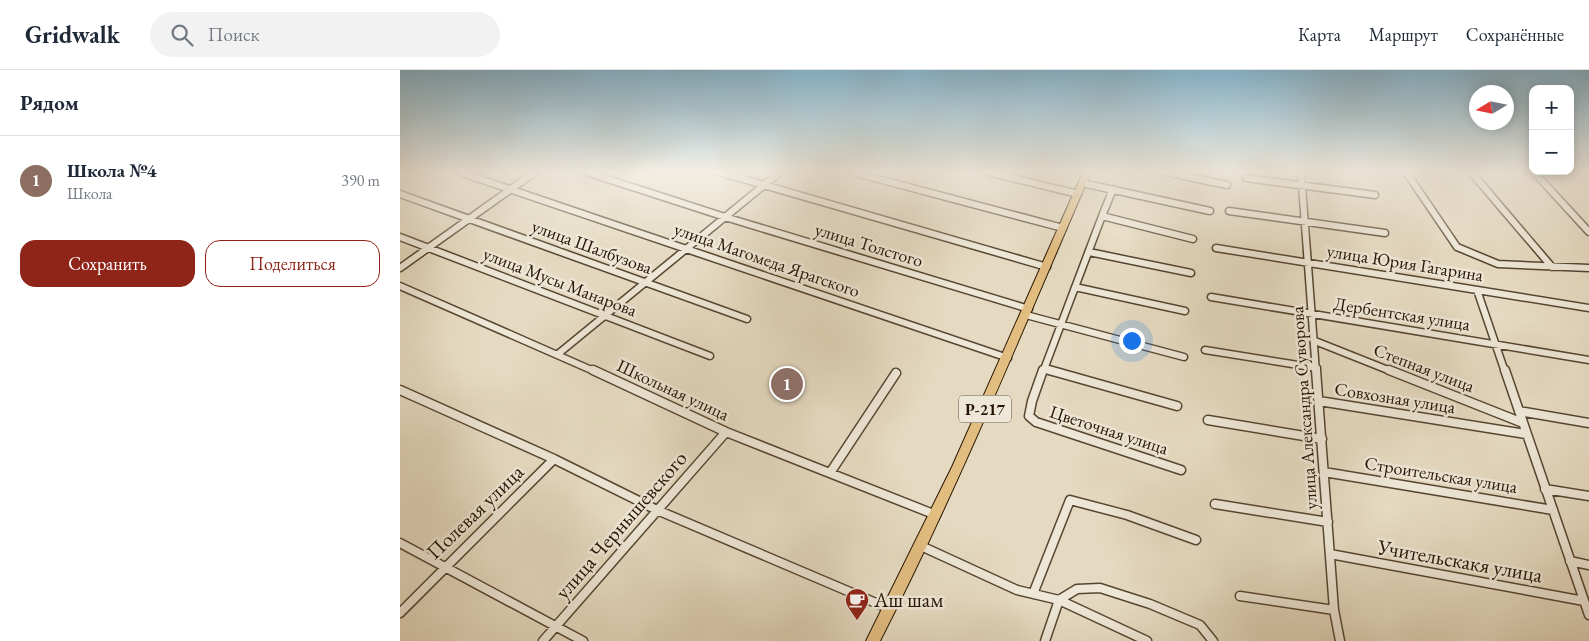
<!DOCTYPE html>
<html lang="ru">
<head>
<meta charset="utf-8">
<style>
  :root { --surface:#fff; --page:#f2f2f3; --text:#1f2937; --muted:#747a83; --line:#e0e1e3; --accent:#8f2418 }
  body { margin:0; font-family:"EB Garamond",serif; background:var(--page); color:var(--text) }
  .controls { position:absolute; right:15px; top:15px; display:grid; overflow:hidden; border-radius:10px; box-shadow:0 2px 12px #0003 }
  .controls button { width:45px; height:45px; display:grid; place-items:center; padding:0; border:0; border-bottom:1px solid var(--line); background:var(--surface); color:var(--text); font:25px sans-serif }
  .compass { position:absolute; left:1069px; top:15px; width:45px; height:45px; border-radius:50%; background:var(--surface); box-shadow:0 2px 12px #0003; rotate:260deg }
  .you { position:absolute; left:731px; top:270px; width:18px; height:18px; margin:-12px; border:4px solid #fff; border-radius:50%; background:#1a73e8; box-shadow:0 0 0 8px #1a73e833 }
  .badge { display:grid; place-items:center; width:32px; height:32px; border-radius:50%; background:var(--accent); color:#fff; font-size:16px; font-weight:700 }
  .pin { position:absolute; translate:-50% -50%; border:2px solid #fff; box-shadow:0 1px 5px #0006 }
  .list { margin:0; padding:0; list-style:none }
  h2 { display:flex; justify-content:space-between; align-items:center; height:65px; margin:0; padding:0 20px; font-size:21px }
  h2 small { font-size:16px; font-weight:400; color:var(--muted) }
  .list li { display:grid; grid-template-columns:32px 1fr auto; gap:15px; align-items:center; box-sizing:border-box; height:90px; padding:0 20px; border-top:1px solid var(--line) }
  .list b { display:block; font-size:19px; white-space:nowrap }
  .list p { margin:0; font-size:16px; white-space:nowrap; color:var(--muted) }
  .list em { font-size:16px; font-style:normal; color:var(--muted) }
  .actions { display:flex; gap:10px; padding:15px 20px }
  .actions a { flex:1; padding:11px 0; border:1px solid var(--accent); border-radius:15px; text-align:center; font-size:18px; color:var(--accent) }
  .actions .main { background:var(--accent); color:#fff }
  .icon { flex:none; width:28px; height:28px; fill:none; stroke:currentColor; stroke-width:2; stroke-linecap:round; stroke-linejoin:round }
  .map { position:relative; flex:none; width:1189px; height:571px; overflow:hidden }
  header { display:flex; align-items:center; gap:30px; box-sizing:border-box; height:70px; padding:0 25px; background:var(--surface); border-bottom:1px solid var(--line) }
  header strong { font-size:24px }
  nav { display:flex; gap:28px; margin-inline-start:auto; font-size:18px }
  .search { width:350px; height:45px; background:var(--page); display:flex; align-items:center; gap:12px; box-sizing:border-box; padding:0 18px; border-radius:28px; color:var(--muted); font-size:19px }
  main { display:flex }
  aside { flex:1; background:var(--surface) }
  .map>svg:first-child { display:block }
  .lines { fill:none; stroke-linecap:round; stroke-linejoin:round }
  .minor-far1-casing { stroke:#564631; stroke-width:9 }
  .minor-casing { stroke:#564631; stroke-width:11 }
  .highway-casing { stroke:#261401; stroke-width:2 }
  .minor-far1 { stroke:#eee7d7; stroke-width:6 }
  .minor { stroke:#eee7d7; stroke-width:8 }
  .highway { fill:#e2bd80; fill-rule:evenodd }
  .labels { text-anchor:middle; stroke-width:5; stroke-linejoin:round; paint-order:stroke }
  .shield { fill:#eee7d7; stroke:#625341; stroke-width:1 }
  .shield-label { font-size:16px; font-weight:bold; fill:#261401 }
  .street-label { font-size:18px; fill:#261401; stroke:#eee7d7 }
  .near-street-label { font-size:21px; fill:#261401; stroke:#eee7d7 }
  .near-poi-label { font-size:21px; fill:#261401; stroke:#eee7d7; text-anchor:start }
</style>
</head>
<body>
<header>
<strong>Gridwalk</strong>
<div class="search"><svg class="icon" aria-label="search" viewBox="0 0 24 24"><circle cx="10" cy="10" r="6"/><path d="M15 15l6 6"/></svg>Поиск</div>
<nav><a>Карта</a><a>Маршрут</a><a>Сохранённые</a></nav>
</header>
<main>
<aside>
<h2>Рядом<small></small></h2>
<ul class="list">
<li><span class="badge" style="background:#8d6e63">1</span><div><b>Школа №4</b><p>Школа</p></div><em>390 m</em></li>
</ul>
<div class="actions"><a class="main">Сохранить</a><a>Поделиться</a></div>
</aside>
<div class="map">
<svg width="1189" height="571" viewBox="0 0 1189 571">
  <rect width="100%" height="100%" fill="#e5dac1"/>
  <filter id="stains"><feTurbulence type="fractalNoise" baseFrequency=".004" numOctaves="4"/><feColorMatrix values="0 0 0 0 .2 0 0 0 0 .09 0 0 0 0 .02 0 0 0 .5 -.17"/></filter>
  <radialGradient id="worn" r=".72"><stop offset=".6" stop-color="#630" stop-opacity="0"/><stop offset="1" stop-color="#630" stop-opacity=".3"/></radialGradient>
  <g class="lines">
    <g class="minor-far1-casing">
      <path id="minor-far1" d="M59,102l549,186
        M186,102l139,45 304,92
        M319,102l328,95
        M452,102l211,56
        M588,102l90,22
        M765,102l62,13
        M901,102l15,200
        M1006,102l51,75 41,17 91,4
        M1071,102l81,95
        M1134,102l55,60
        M846,108l129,17
        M682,113l128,28
        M713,119l-11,27 91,23
        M0,124l347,125
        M829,141l156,22
        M0,167l310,119
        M816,178l373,60
        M689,182l102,21
        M0,198l135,-96
        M0,216l196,86
        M675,217l110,24
        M1077,220l28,82
        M811,227l378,63
        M626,245l158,42
        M915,271l78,31
        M805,280l112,18
        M158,284l222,-182
        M644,299l9,3
        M643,302l59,-156"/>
    </g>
    <g class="minor-casing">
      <path id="minor" d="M193,300l133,62 210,83
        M643,300l-11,31 -3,15 7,6 145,48
        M649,300l128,36
        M916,300l18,240 6,31
        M989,300l134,53
        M1105,300l84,245
        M0,320l154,69 103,51 233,99
        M919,331l207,33
        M1119,341l70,12
        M808,350l114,19
        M924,402l229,38
        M430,403l66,-100
        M1145,419l44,7
        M815,434l113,18
        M0,473l183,98
        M521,476l96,44 42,10 88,41
        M930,484l254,47
        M1170,491l19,4
        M633,524l37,-94 57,15 69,25
        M840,526l94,14
        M659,530l18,-11 23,-1 50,16 50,21 13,16
        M0,543l154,-154
        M143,571l183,-209
        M645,571l14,-41"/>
    </g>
    <g class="highway-casing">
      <path id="highway" d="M683,102h8c-68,157 -133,316 -211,469h-14l86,-174z"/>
    </g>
    <use href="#minor-far1" class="minor-far1"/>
    <use href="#minor" class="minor"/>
    <use href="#highway" class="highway"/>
  </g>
  <linearGradient id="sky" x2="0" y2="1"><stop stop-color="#87b7d1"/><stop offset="0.56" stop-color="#f3eee3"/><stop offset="1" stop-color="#f3eee3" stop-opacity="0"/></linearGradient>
  <rect width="1189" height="182" fill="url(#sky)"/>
  <defs>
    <g id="cafe-pin" transform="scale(1.25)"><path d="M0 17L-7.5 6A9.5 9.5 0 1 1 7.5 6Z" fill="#8f2418" stroke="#eee7d7"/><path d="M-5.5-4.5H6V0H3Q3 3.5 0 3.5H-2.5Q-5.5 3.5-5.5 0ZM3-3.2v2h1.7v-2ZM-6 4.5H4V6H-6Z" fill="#fff"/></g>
  </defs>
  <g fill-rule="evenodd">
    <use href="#cafe-pin" x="457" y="530"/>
  </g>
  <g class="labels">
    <rect class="shield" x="559" y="325.5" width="52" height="27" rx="4"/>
    <g class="shield-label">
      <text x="585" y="345">Р-217</text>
    </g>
    <g class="street-label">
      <text transform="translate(469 175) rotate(17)" y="6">улица Толстого</text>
      <text transform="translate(192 177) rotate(20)" y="6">улица Шалбузова</text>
      <text transform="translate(367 190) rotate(19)" y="6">улица Магомеда Ярагского</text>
      <text transform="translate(1005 193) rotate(9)" y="6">улица Юрия Гагарина</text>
      <text transform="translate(160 212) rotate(21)" y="6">улица Мусы Манарова</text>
      <text transform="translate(1002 244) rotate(9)" y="6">Дербентская улица</text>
      <text transform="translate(1024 298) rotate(21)" y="6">Степная улица</text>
      <text transform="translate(273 320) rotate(25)" y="6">Школьная улица</text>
      <text transform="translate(995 328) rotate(9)" y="6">Совхозная улица</text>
      <text transform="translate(904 338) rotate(-94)" y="6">улица Александра Суворова</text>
      <text transform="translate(709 360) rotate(18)" y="6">Цветочная улица</text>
      <text transform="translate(1041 405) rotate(9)" y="6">Строительская улица</text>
    </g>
    <g class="near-street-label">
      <text transform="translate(75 442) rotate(-44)" y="7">Полевая улица</text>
      <text transform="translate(221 455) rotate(-49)" y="7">улица Чернышевского</text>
      <text transform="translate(1060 491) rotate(10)" y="7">Учительскакя улица</text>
    </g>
    <g class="near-poi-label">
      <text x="474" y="537">Аш шам</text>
    </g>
  </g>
  <rect width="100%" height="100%" filter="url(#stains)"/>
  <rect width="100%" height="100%" fill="url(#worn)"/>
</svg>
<div class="controls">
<button>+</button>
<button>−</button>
</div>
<svg class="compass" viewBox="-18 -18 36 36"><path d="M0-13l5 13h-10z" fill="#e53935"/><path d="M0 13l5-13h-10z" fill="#747a83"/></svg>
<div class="you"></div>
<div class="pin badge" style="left:387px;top:314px;background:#8d6e63">1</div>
</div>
</main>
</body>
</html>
